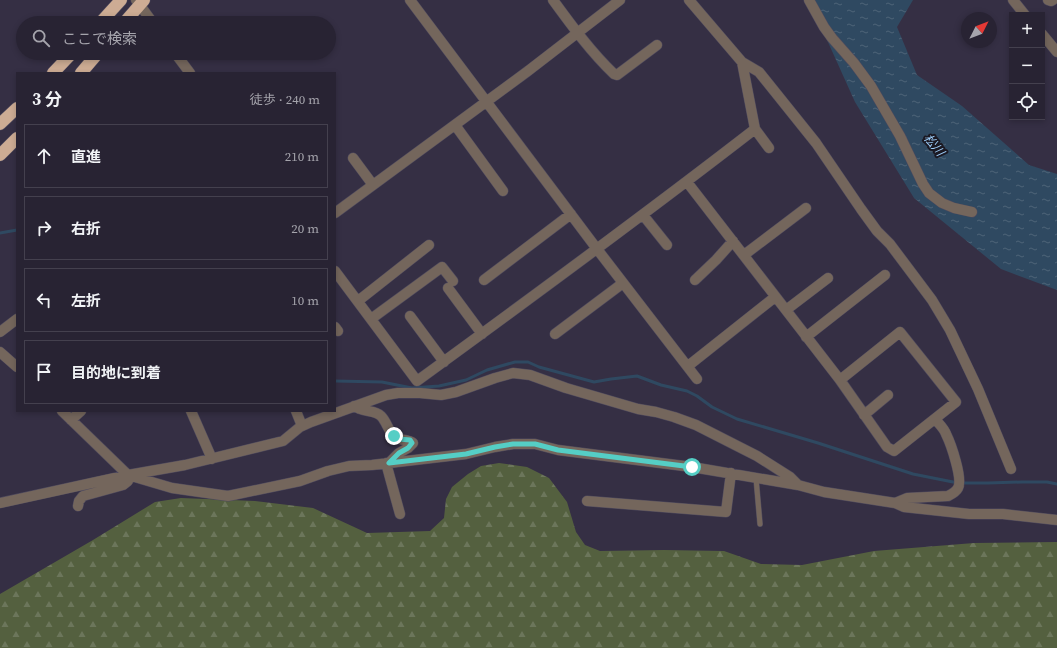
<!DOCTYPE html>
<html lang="ja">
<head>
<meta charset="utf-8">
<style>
  :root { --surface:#282333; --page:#342f3f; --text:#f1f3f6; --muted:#a5a4ac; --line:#44404e }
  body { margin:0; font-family:"Source Serif 4","Noto Sans JP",serif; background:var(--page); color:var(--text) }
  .controls { position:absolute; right:12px; top:12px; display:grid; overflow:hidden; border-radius:0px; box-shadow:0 2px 6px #0003 }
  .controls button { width:36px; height:36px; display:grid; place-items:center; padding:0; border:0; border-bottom:1px solid var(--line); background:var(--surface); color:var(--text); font:20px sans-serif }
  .compass { position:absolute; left:961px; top:12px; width:36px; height:36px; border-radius:50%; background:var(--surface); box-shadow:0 2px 6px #0003; rotate:48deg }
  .stop { position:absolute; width:12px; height:12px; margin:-9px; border:3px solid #55cec5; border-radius:50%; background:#fff }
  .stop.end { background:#55cec5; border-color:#fff; box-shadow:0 1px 4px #0008 }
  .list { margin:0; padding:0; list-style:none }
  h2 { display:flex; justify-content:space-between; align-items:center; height:52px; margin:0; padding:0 16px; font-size:17px }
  h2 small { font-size:13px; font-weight:400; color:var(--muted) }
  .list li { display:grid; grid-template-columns:26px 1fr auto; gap:12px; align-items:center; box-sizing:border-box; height:64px; margin:0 8px 8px; padding:0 8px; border:1px solid var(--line); border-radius:0px }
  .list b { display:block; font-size:15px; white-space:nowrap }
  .list em { font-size:13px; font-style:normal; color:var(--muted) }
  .icon { flex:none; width:22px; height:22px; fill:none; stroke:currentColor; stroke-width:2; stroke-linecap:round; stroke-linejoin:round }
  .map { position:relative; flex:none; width:1057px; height:648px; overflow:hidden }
  .search { position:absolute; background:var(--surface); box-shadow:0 2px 6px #0003; left:16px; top:16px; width:320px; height:44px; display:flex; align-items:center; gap:10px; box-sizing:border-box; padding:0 14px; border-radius:22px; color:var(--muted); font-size:15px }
  .panel { position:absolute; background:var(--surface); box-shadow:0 2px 6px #0003; left:16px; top:72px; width:320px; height:340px; border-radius:0px }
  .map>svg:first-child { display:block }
  .forest { fill:url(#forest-firs) }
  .water { fill:url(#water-ripples) }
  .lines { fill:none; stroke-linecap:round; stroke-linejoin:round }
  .stream { stroke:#2f4961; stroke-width:3 }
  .lane-casing { stroke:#504b5e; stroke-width:6 }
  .street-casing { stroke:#504b5e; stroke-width:11 }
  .highway-casing { stroke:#504b5e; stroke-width:13 }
  .lane { stroke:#74665c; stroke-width:5 }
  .street { stroke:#74665c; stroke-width:10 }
  .highway { stroke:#cdac94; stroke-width:12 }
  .route { stroke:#55cec5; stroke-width:5 }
  .labels { text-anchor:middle; stroke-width:4; stroke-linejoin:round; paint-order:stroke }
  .water-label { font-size:12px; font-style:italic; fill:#9dcefb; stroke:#1b1923 }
</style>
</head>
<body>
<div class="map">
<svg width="1057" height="648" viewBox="0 0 1057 648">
  <defs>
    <pattern id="forest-firs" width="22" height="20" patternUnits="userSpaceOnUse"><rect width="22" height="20" fill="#54603f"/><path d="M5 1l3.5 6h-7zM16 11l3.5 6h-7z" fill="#6c765b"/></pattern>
    <pattern id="water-ripples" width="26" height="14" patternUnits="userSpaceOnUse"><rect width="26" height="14" fill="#2f4961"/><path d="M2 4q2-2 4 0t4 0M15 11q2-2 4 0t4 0" fill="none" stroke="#4d6378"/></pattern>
  </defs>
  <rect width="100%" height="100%" fill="#352f44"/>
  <path class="forest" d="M499,463l28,4 22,11 18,24 9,30 9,13 15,6 64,-1 60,1 37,13 41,1 72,-14 100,-8 83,-1v106h-1057v-54l93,-54 62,-38 26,-4 74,3 58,7 54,25 63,-2 14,-13 2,-19 6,-12 16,-13 13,-8z"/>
  <path class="water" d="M809,0h104l-16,27 20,48 45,31 67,59 28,9v116l-56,-21 -87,-71 -59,-96z"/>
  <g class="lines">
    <path class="stream" d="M0,233l17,-3
      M335,381l47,1 30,6 27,-2 27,-6 21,-10 28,-8h13l11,5 55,15 17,-3 26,-3 24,9 26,6 10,5 15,11 25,12 81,24 95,31 45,9h30l34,-1h25l10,2"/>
    <g class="lane-casing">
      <path id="lane" d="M756,478l4,46"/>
    </g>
    <g class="street-casing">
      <path id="street" d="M136,0l17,23
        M410,0l187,249 100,130
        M553,0c19,26 38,52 61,74l3,1 40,-30
        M809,0l15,27 8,11 22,25 17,23 29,50 23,48 6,9 13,10 12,5 18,4
        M1013,0l12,15
        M1048,0l3,1 2,-1
        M1042,34l15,18
        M175,53l15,20
        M742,62l17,10 57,71 45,66 16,22 13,13 42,56 18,30 28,59 33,80
        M455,125l48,66
        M755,129l14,19
        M353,158l20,27
        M687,182l153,198 47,67 7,4 62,-49 -56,-70 -60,48
        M335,213l193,-142 92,-71
        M643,215l24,30
        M744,255l62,-47
        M335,271l82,110c114,-83 227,-166 338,-252l-13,-67 -53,-62
        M484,280l87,-66
        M695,280l21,-20 17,-19
        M448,288l34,46
        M358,301l71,-56
        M786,310l42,-32
        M410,316l34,46
        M371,319l71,-52 11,14
        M335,327l3,4
        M0,332l17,-13
        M555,334l68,-51
        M806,337l79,-62
        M0,352l17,15
        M688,366l87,-69
        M354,406c2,1 4,2 6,3 7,3 15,1 21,7 6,6 7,15 14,21 6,4 13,2 18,6l-5,5 -9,5 -10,10
        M62,411l66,64 44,13 56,8 72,-15 28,-10 21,-5 23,-1 94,-11 29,-7 18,-3h22l23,6 134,17 106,18
        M191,411l21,48
        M296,411l6,15
        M864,415l24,-20
        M71,420l10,-9
        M386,463l14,51
        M587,501l139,11 5,-39
        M0,503l128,-28 57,-10 98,-24 17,-14 11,-5 75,-27 12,-2h22l21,2 15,-3 39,-14 18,-5 17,2 36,13 72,21 18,3 18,5 22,8 61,31 33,21 8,8 26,7 71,11 9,4 65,7h34l54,6
        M895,503l12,-5 41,-2c4,-2 8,-4 10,-8 5,-9 -7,-44 -12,-54 -2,-6 -7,-10 -11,-15
        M78,506l1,-5 4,-5 40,-11 5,-4v-6"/>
    </g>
    <g class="highway-casing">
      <path id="highway" d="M100,23l21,-23
        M124,23l20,-23
        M53,73l19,-20
        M81,73l17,-20
        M0,124l17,-16
        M0,155l17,-17"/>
    </g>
    <use href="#lane" class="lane"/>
    <use href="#street" class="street"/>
    <use href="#highway" class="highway"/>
  </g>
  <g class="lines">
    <path class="route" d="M394,436l5,3 11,1 2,3 -4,5 -9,5 -10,10 77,-9 29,-7 18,-3h22l23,6 134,17"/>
  </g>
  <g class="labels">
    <g class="water-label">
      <text transform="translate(934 145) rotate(51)" y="4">松川</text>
    </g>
  </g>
</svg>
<div class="controls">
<button>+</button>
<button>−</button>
<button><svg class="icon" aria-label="locate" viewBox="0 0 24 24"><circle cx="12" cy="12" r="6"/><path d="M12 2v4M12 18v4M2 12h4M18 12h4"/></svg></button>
</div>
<svg class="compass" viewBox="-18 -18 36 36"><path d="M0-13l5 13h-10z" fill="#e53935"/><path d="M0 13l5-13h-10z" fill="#a5a4ac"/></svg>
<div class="stop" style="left:692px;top:467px"></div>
<div class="stop end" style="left:394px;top:436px"></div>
<div class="search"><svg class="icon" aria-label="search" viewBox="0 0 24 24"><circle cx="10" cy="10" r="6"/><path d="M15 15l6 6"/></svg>ここで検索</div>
<section class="panel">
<h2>3 分<small>徒歩 · 240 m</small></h2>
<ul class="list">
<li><svg class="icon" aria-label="ahead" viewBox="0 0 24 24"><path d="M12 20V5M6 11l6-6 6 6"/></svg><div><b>直進</b></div><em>210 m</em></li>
<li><svg class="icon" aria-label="right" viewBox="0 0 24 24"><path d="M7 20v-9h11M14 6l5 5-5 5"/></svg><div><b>右折</b></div><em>20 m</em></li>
<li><svg class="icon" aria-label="left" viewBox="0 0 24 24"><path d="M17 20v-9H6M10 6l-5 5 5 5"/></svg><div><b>左折</b></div><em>10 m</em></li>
<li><svg class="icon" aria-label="arrive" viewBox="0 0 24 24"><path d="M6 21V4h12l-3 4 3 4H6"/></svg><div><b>目的地に到着</b></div></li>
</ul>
</section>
</div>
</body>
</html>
